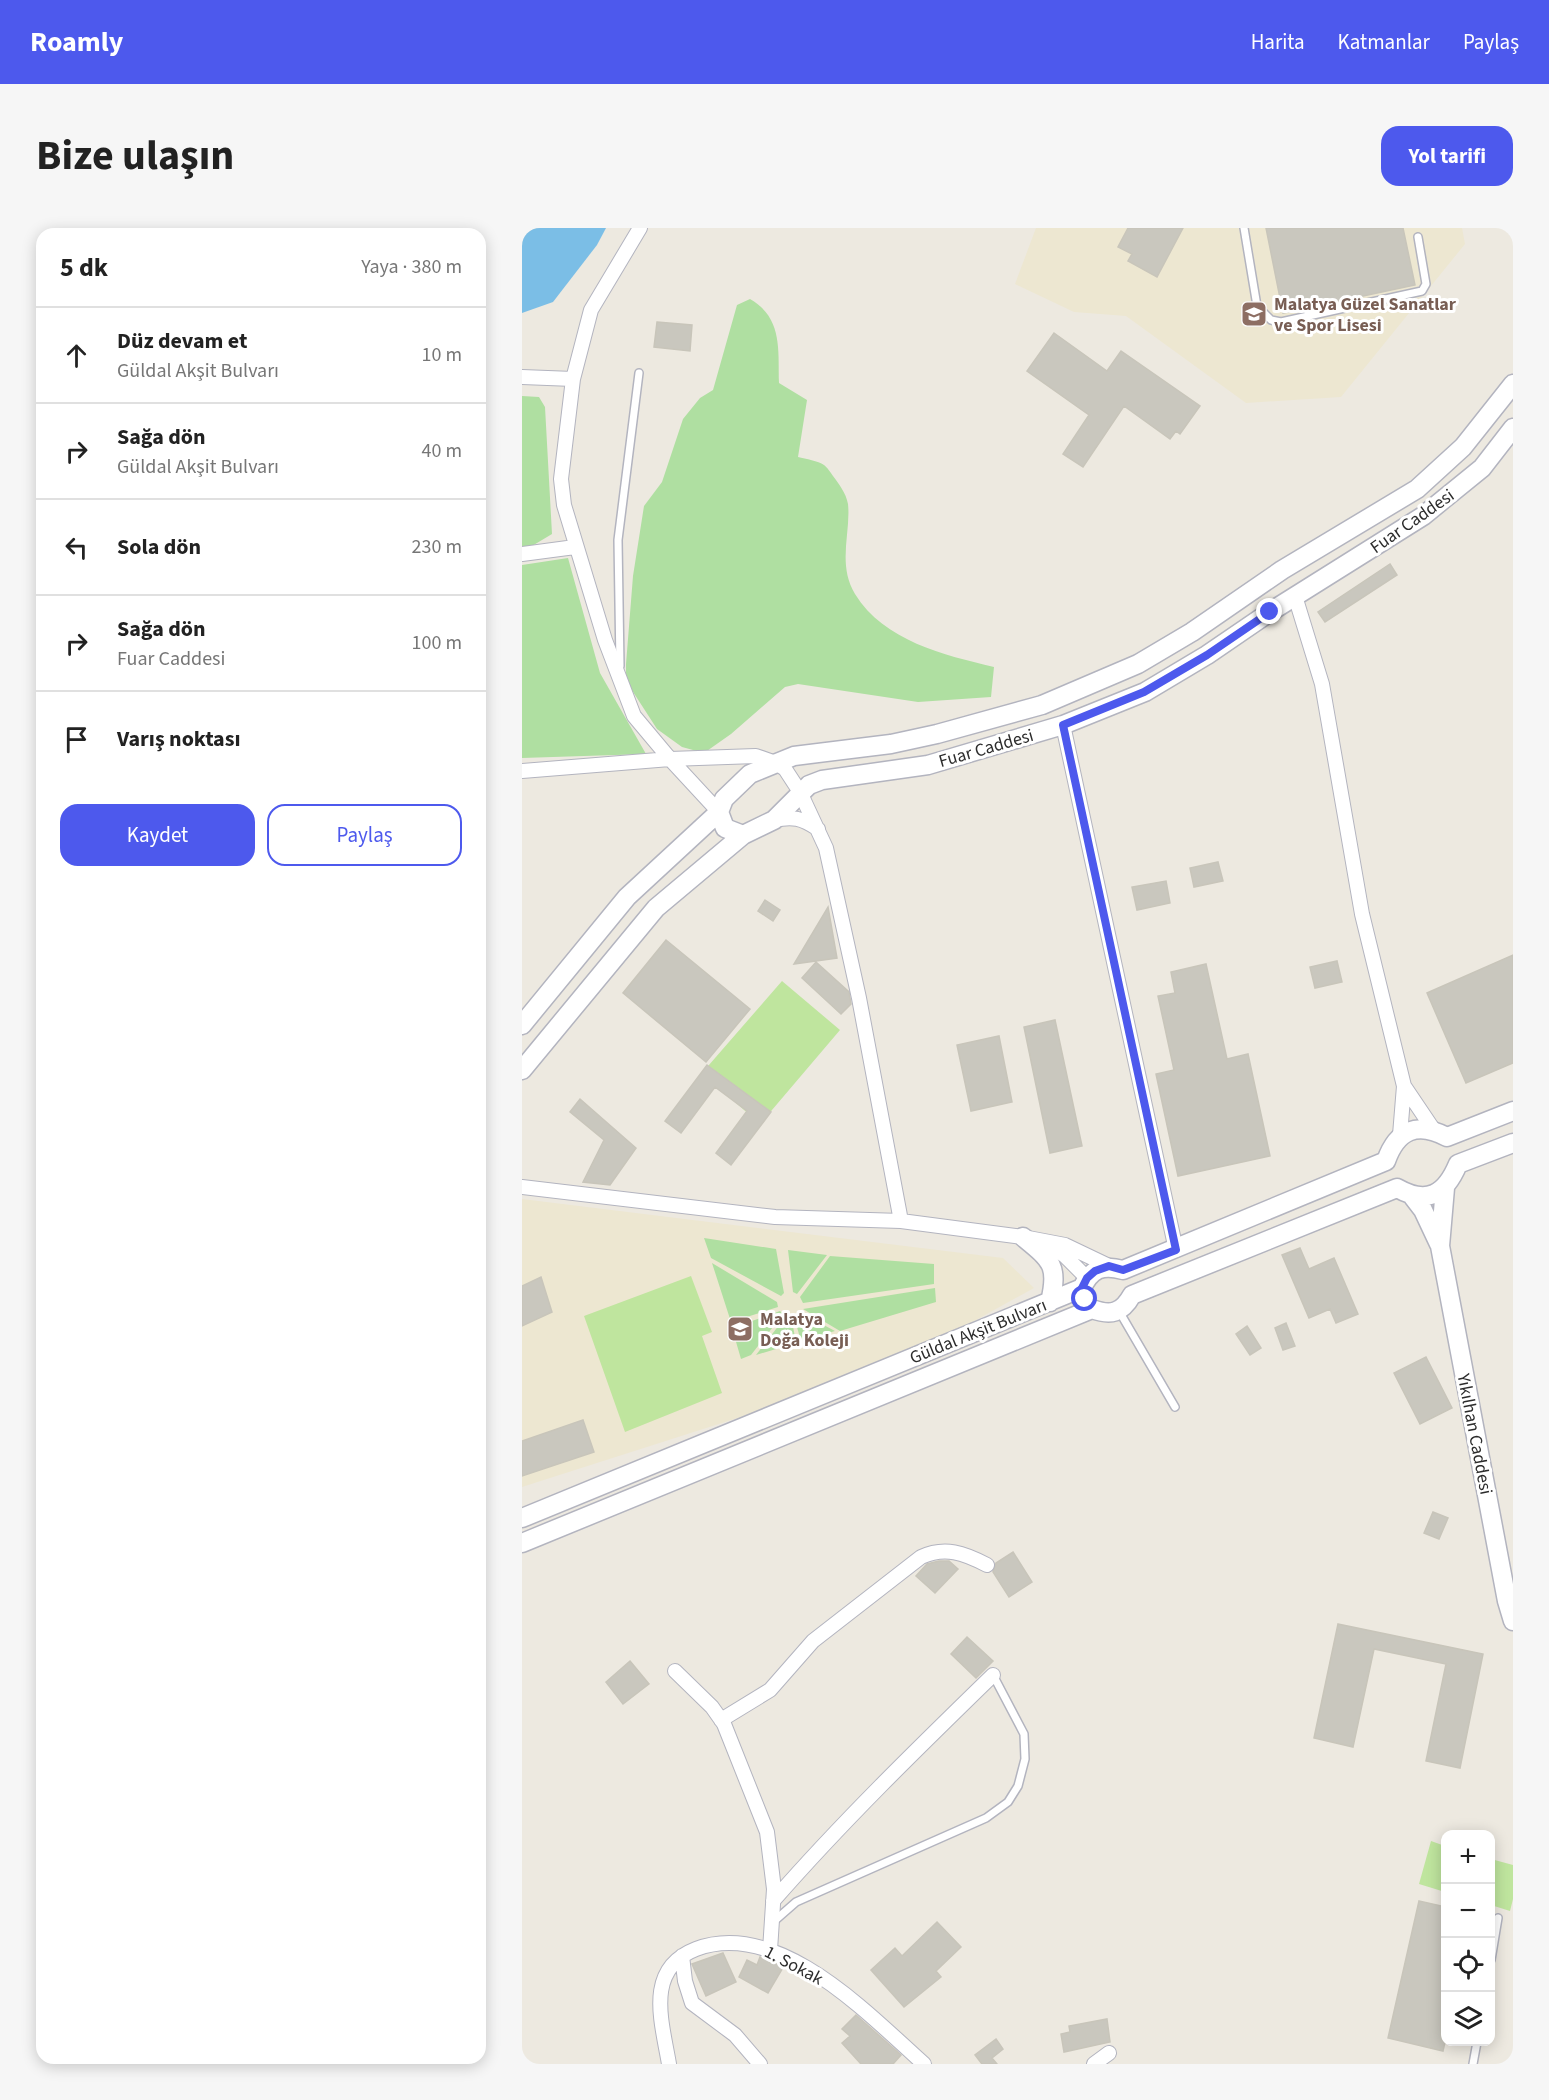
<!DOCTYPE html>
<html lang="tr">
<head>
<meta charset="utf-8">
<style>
  :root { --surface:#fff; --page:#f6f6f6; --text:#222; --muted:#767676; --line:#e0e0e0; --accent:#4d59ed }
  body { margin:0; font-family:"Source Sans 3",sans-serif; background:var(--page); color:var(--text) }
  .controls { position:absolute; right:18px; bottom:18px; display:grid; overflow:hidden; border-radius:12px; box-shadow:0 3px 15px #0003 }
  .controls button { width:54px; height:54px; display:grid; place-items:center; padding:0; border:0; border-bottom:2px solid var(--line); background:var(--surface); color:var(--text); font:30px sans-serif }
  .stop { position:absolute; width:18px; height:18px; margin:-14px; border:4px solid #4d59ed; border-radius:50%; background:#fff }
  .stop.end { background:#4d59ed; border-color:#fff; box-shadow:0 2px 6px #0008 }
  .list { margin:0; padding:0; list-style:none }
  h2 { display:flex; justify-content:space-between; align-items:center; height:78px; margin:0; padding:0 24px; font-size:26px }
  h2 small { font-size:20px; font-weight:400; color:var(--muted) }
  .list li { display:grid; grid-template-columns:39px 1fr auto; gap:18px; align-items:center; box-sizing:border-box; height:96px; padding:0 24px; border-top:2px solid var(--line) }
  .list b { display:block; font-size:22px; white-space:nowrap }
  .list p { margin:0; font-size:20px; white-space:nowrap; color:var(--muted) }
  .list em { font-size:20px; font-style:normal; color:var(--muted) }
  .actions { display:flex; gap:12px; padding:18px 24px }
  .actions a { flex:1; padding:14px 0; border:2px solid var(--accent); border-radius:18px; text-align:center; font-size:21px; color:var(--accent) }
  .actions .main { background:var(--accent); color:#fff }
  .icon { flex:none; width:33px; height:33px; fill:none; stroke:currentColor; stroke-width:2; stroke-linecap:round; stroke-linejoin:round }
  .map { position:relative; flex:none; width:991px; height:1836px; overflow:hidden; border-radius:18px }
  header { display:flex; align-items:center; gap:36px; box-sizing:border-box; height:84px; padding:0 30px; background:var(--accent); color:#fff }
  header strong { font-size:28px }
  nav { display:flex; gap:33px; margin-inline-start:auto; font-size:21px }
  .intro { display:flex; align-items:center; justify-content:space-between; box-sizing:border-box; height:144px; padding:0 36px }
  h1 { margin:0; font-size:42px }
  .button { padding:15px 27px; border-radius:18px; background:var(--accent); color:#fff; font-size:21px; font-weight:700 }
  main { display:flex; gap:36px; padding:0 36px }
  aside { flex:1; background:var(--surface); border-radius:18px; box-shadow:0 3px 15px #0003 }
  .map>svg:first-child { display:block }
  .education { fill:#ede7d1 }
  .green { fill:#afdfa1 }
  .pitch { fill:#bfe59e }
  .water { fill:#7bbee6 }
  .building { fill:#c9c7be; stroke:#c8c5ba; stroke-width:1.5 }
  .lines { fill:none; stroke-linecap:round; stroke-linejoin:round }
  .lane-casing { stroke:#b3b4bf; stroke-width:10 }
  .street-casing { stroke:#b3b4bf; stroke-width:16 }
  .secondary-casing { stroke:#b3b4bf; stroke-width:21 }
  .lane { stroke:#fff; stroke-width:7 }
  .street { stroke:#fff; stroke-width:14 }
  .secondary { stroke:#fff; stroke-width:18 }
  .route { stroke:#4d59ed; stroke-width:8 }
  .labels { text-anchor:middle; stroke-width:6; stroke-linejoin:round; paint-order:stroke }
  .education-label { font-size:18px; font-weight:bold; fill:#785e54; stroke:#fff; text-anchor:start }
  .street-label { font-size:18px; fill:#2c2c2c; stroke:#fff }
</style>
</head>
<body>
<header>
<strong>Roamly</strong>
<nav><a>Harita</a><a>Katmanlar</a><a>Paylaş</a></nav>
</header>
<div class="intro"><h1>Bize ulaşın</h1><a class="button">Yol tarifi</a></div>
<main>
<aside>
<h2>5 dk<small>Yaya · 380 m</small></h2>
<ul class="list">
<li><svg class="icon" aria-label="ahead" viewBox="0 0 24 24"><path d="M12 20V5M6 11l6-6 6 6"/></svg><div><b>Düz devam et</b><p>Güldal Akşit Bulvarı</p></div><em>10 m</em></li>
<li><svg class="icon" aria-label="right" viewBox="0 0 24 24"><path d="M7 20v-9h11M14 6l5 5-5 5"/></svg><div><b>Sağa dön</b><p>Güldal Akşit Bulvarı</p></div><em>40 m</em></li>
<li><svg class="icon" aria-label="left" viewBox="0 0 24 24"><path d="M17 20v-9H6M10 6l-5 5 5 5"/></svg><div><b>Sola dön</b></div><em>230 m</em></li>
<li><svg class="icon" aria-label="right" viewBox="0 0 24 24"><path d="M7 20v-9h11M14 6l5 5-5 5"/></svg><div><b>Sağa dön</b><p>Fuar Caddesi</p></div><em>100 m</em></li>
<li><svg class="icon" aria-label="arrive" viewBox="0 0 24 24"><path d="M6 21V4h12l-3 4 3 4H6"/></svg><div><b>Varış noktası</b></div></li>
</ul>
<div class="actions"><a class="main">Kaydet</a><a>Paylaş</a></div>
</aside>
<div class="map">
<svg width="991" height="1836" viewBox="0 0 991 1836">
  <rect width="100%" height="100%" fill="#ede9e0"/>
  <path class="education" d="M514,0h426l3,16 -124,153 -95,6 -120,-87 -52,-4 -59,-28z
    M0,971l481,59 31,30 -150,83 -362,116z"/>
  <path class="green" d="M228,71c33,19 28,51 29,84l28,17 -9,57c8,2 20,4 26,8 3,2 7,8 9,11 6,8 13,17 15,28 3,29 -11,60 7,90 29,47 89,61 139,73l-3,30 -73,5 -120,-18 -13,3 -54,47 -27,19 -22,-6 -25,-18 -31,-48v-17l7,-88 11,-70 18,-24 21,-63 17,-21 13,-8 24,-85z
    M0,168l17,1 6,10 7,127 -30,18z
    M46,330l32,115 46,81 -124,4v-193z
    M182,1010l72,11 8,44 -3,3 -70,-38z
    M266,1022l39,5 -30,39 -4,-2z
    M308,1028l104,8v20l-131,19 -3,-6z
    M190,1035l65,39 1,5 -47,15z
    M413,1060l1,14 -96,29 -37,-22z
    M258,1083l3,3 -32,41 -10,4 -9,-31z
    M279,1085l34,18 -34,10 -7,-24z
    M269,1087l5,28 -40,12 30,-39z"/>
  <path class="pitch" d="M260,753l58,49 -80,94 -58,-51z
    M169,1048l21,56 -10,4 20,57 -97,39 -41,-116z
    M909,1613l14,5v46l-26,-8z
    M969,1631l22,6v34l-3,12 -19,-6z"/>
  <path class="water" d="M0,0h84l-9,17 -44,57 -31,11z"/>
  <path class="building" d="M606,0h55l-26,49 -29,-16 4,-7 -14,-7z
    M744,0h137l12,57 -132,28z
    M135,94l35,3 -2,26 -36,-4z
    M532,105l53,38 14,-20 79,55 -20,28 -4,-3 -6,8 -46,-33 -41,61 -20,-13 26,-39 -62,-44z
    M868,336l7,11 -72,47 -7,-10z
    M696,634l5,19 -29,6 -4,-19z
    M644,653l4,22 -33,7 -5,-23z
    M243,672l15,10 -7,11 -15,-10z
    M306,679l9,51 -43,6z
    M144,712l84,69 -44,53 -83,-69z
    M991,727v108l-47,20 -39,-90z
    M815,733l5,21 -27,6 -5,-21z
    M294,734l33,30 2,12 -10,10 -39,-36z
    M684,736l21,95 21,-5 22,102 -92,20 -22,-102 18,-4 -16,-74 17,-3 -4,-21z
    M533,792l27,126 -32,7 -26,-126z
    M477,808l13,66 -41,9 -14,-66z
    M185,837l64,47 -40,53 -15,-12 31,-42 -32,-24 -34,46 -16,-12z
    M58,871l56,49 -26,37 -27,-3 21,-42 -34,-28z
    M778,1020l9,21 25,-11 24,56 -22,9 -6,-14 -21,9 -27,-63z
    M19,1049l11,35 -30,14v-40z
    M764,1095l9,23 -12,4 -8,-22z
    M725,1098l14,22 -11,7 -14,-21z
    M904,1129l26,51 -32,16 -26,-51z
    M61,1192l11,32 -72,24v-35z
    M911,1284l15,6 -9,21 -15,-6z
    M491,1324l19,30 -23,15 -16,-25 3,-9z
    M417,1333h10l9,8 -23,24 -19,-17 11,-12z
    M816,1396l145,30 -23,114 -34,-7 20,-97 -72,-15 -21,98 -39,-9z
    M445,1409l26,24 -17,17 -25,-24z
    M108,1433l19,23 -26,20 -17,-22z
    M897,1673l27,6v131l-3,13 -55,-13z
    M415,1694l24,25 -25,24 5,6 -37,30 -33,-37 24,-22 7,8z
    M201,1725l13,29 -30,14 -14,-32z
    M238,1729l24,9 -16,27 -29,-16 8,-17 10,5z
    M334,1787l45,40 -8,9h-32l-19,-21 8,-7 -8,-7z
    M585,1791l3,23 -46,10 -3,-18 9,-2 -1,-6z
    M474,1811l7,10 -11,9 5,6h-15l-7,-9z"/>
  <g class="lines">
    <g class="lane-casing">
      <path id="lane" d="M722,0l13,78 14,14 10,2 141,-31 4,-7 -8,-47
        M98,438l-2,-126 21,-167
        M597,1083l56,96
        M250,1695l24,-21 190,-84 22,-16 10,-16 7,-27 -1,-25 -31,-59
        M969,1732l7,-42
        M951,1836l4,-22"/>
    </g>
    <g class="street-casing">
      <path id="street" d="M118,0l-49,82 -18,69 -12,100 3,26 41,135 29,76 36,43 49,53
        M0,149l51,2
        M0,326l53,-7
        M773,368l27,88 40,230 42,172 -4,49
        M541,497l113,525
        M0,543l148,-12 86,-3 20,7 9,6 15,23 26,56 33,150 42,223
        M252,592c19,-4 28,-2 44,9
        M882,858l29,43
        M0,959l253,30 126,4 122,16 42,8 44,21
        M525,1016l18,12 22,22
        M153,1443l37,36 12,17 43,108 7,57 -4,61
        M199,1492l49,-30 43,-49 108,-84c24,-11 43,-4 66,8
        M251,1673c69,-79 145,-153 220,-226
        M160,1728l3,25 7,22 43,32 25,29
        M147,1836c-7,-42 -25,-95 27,-115 82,-31 172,65 228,115
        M572,1836l15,-11"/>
    </g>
    <g class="secondary-casing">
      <path id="secondary" d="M197,584l6,16 18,7
        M0,797l105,-128 92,-85 5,-13 26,-25 44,-18 97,-12 46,-10 105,-29 96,-41 54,-32 90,-62 135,-81 46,-42 50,-63
        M0,842l134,-162 87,-73 31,-15 35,-35 13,-5 106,-15 135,-40 82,-33 62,-37 63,-43 153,-96 59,-48 31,-40
        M923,960l-5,58 67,355 6,20
        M891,969l10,13 16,34
        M501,1009c28,23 36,28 27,65
        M0,1290l560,-230c9,-19 20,-24 41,-18l263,-109c11,-31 31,-40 61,-24l66,-26
        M0,1315l570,-234c19,7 30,4 40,-14l265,-107c30,17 48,7 61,-24l55,-21"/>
    </g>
    <use href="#lane" class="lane"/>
    <use href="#street" class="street"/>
    <use href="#secondary" class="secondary"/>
  </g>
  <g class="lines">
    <path class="route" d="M563,1071l-3,-11 5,-10 8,-7 14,-5 14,4 53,-20 -113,-525 81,-33 63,-37 63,-43"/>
  </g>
  <defs>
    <g id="school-square" transform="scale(1.35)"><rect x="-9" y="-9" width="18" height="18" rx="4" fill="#8d6e63" stroke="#fff"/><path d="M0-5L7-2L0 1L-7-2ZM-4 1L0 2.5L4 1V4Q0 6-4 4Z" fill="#fff"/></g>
  </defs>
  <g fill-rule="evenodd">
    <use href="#school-square" x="732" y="86"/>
    <use href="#school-square" x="218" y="1101"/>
  </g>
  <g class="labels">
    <g class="education-label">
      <text x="752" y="82">Malatya Güzel Sanatlar<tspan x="752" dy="21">ve Spor Lisesi</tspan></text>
      <text x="238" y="1097">Malatya<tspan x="238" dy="21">Doğa Koleji</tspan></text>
    </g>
    <g class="street-label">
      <text transform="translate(890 293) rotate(-35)" y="6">Fuar Caddesi</text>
      <text transform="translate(464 520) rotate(-16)" y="6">Fuar Caddesi</text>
      <text transform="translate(456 1103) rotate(-22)" y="6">Güldal Akşit Bulvarı</text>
      <text transform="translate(953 1206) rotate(79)" y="6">Yıkılhan Caddesi</text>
      <text transform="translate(272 1737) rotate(28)" y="6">1. Sokak</text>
    </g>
  </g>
</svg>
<div class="controls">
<button>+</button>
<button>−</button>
<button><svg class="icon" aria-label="locate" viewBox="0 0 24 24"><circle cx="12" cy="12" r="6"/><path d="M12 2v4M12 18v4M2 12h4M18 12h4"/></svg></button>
<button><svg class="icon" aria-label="layers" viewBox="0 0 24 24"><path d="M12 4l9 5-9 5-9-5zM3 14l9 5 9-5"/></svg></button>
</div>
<div class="stop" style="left:563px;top:1071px"></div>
<div class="stop end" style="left:748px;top:384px"></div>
</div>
</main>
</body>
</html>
